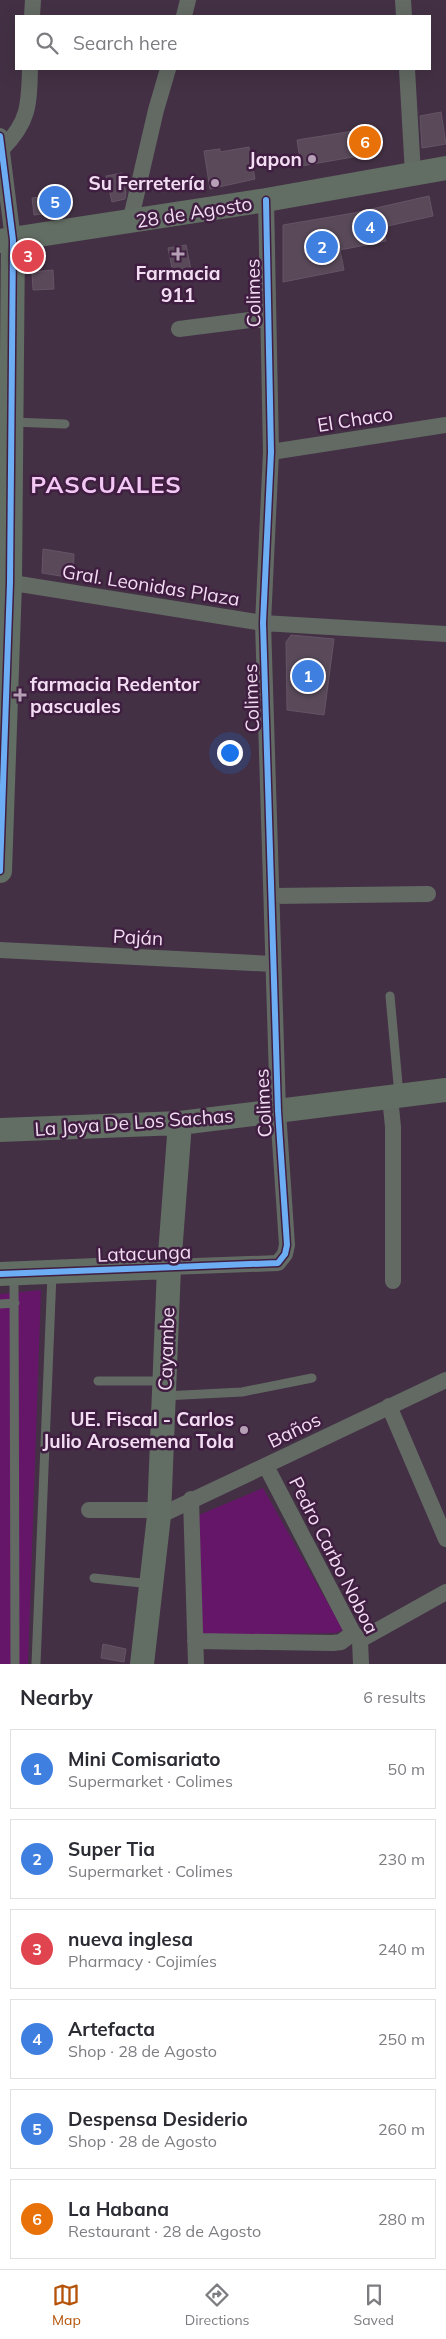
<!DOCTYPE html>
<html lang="en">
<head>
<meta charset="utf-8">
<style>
  :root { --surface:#fff; --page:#f2f2f3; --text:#2b2b33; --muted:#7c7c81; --line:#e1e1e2; --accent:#b45309 }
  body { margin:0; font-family:Mulish,sans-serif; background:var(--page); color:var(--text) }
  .you { position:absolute; left:229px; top:752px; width:18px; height:18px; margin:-12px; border:4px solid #fff; border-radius:50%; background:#1a73e8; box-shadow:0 0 0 8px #1a73e833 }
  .badge { display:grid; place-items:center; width:32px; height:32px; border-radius:50%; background:var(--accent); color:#fff; font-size:16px; font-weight:700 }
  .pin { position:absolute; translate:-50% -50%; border:2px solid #fff; box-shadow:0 1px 5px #0006 }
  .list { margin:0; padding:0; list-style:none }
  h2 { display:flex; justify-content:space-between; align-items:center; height:65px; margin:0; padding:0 20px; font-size:21px }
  h2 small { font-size:16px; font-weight:400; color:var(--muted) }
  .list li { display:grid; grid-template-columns:32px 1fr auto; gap:15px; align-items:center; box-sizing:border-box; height:80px; margin:0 10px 10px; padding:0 10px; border:1px solid var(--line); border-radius:0px }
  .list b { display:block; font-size:19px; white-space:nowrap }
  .list p { margin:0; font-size:16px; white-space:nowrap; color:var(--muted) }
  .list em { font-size:16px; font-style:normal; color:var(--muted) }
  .icon { flex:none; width:28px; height:28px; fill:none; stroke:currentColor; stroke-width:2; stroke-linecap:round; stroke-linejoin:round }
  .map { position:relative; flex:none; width:446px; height:1664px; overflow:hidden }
  .search { position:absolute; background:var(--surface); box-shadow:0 5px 20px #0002; left:15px; right:15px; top:15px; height:55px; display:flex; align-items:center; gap:12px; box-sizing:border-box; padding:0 18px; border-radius:0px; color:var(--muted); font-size:19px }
  .sheet { height:605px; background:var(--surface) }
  nav { display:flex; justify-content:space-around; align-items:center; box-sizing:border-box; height:70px; border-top:1px solid var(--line); background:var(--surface); font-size:14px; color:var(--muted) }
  nav a { display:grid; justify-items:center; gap:2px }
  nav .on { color:var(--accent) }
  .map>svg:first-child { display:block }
  .green { fill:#651669 }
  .building { fill:#594959; stroke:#655465 }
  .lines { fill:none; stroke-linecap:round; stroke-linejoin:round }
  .lane { stroke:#636a64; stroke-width:9 }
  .street { stroke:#636a64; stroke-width:16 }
  .secondary { stroke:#626d63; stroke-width:24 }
  .cycleway-casing { stroke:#401e41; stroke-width:9 }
  .cycleway { stroke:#6dadf4; stroke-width:6 }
  .poi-dot { fill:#b5a0b6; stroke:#401e41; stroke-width:2 }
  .labels { text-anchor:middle; stroke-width:5; stroke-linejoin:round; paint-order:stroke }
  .poi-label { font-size:19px; font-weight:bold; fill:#f3ddf3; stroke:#401e41; text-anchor:end }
  .street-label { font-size:19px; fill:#f3ddf3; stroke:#401e41 }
  .district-label { font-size:24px; font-weight:bold; letter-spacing:1px; fill:#f4c8f4; stroke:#401e41 }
</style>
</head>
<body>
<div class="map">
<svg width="446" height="1664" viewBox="0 0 446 1664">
  <rect width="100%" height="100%" fill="#433044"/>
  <path class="green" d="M41,1290l-13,374h-28v-370z
    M263,1488l80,142 -7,3 -136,2 -1,-120z"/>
  <path class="building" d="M441,112l5,32 -24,4 -2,-32z
    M372,128l4,25 -75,13 -4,-26z
    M249,147l6,32 -45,10 -6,-38 16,-2v3z
    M122,173l4,20 -1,6 -13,3 -6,-26z
    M60,195l1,17 -27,3 -2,-17z
    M429,196l4,20 -50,11 3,14 -46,9 4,20 -61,12v-57l71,-12z
    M186,245l6,30 -18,3 -6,-30z
    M53,270l1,19 -21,1 -1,-18z
    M43,549l31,5 -1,24 -31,-5z
    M291,635l43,4 -10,76 -37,-5 -1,-68z
    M103,1644l23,5 -2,13 -23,-4z"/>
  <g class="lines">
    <path class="lane" d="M12,422l53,2
      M390,996l9,99
      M14,1274l1,390
      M0,1304l15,-1
      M98,1381h66
      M164,1396l78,-4 70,-14
      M94,1578l57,6
      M36,1664l16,-390"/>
    <path class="street" d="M403,0l1,16
      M32,16l1,-16
      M184,16l4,-16
      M407,69l6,105
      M0,136l13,104
      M2,149c27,-27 27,-44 28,-80
      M130,222l26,-112 12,-41
      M179,329l71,-9h18
      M271,452l175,-27
      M0,581l263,42 183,11
      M272,896l156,-2
      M0,950l273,14
      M390,1097l3,30v154
      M169,1267l109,-4 7,-9 2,-9 -9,-134 -15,-488 8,-171 -5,-252
      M389,1406l57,133
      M266,1466l87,167 7,7 1,24
      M191,1499l5,165
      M89,1510h70
      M159,1516l287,-136
      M360,1640l86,-48
      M195,1641l138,2 8,-1 12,-9"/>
    <path class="secondary" d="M0,241l266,-41 180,-32
      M0,871l10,-288 3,-343
      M0,1130l180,-7 266,-33
      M0,1274l169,-7
      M142,1664l17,-148 10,-249 11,-144"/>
    <g class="cycleway-casing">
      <path id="cycleway" d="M0,136l13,104 -3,343 -10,288
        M0,1274l278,-11 7,-9 2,-9 -9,-134 -15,-488 8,-171 -5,-252"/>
    </g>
    <use href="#cycleway" class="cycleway"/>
  </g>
  <g class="poi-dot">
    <circle cx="312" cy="159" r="5"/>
    <circle cx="215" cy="183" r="5"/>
    <path d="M175.5 246.5h5v5h5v5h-5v5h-5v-5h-5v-5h5z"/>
    <path d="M17.5 687.5h5v5h5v5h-5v5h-5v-5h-5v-5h5z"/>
    <circle cx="244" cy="1430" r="5"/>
  </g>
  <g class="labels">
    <g class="poi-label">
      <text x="302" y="166">Japon</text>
      <text x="205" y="190">Su Ferretería</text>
      <text x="178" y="280" text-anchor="middle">Farmacia<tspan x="178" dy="22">911</tspan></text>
      <text x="30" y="691" text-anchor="start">farmacia Redentor<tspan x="30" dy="22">pascuales</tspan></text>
      <text x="234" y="1426">UE. Fiscal - Carlos<tspan x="234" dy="22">Julio Arosemena Tola</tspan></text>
    </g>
    <g class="street-label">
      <text transform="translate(194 212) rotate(-9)" y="7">28 de Agosto</text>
      <text transform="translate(253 293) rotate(-91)" y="7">Colimes</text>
      <text transform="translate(355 419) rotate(-9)" y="7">El Chaco</text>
      <text transform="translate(151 585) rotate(9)" y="7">Gral. Leonidas Plaza</text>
      <text transform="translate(251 698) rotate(-92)" y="7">Colimes</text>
      <text transform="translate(138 937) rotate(3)" y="7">Paján</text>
      <text transform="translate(263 1103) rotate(-93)" y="7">Colimes</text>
      <text transform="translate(134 1122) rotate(-4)" y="7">La Joya De Los Sachas</text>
      <text transform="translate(144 1253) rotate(-2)" y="7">Latacunga</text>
      <text transform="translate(166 1349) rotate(-88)" y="7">Cayambe</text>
      <text transform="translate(294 1430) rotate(-26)" y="7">Baños</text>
      <text transform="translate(334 1555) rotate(63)" y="7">Pedro Carbo Noboa</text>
    </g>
    <g class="district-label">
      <text x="106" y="493">PASCUALES</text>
    </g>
  </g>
</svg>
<div class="you"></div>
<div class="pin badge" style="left:308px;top:676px;background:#3f7fe0">1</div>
<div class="pin badge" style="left:322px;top:247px;background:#3f7fe0">2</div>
<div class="pin badge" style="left:28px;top:256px;background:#e0444e">3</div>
<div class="pin badge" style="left:370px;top:227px;background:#3f7fe0">4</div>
<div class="pin badge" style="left:55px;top:202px;background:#3f7fe0">5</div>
<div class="pin badge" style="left:365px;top:142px;background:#e8710a">6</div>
<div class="search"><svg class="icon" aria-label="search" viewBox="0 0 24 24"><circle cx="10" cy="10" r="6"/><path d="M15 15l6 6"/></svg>Search here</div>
</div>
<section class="sheet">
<h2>Nearby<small>6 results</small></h2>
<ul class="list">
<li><span class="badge" style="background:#3f7fe0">1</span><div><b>Mini Comisariato</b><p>Supermarket · Colimes</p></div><em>50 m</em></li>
<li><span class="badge" style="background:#3f7fe0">2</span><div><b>Super Tia</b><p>Supermarket · Colimes</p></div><em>230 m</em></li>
<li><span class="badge" style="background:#e0444e">3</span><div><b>nueva inglesa</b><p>Pharmacy · Cojimíes</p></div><em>240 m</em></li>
<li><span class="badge" style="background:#3f7fe0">4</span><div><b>Artefacta</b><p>Shop · 28 de Agosto</p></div><em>250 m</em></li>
<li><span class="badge" style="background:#3f7fe0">5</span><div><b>Despensa Desiderio</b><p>Shop · 28 de Agosto</p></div><em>260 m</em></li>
<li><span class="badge" style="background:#e8710a">6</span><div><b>La Habana</b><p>Restaurant · 28 de Agosto</p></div><em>280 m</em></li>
</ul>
</section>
<nav>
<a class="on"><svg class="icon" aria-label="map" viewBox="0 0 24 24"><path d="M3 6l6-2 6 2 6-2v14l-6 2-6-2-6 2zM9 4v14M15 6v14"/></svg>Map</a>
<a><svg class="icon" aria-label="directions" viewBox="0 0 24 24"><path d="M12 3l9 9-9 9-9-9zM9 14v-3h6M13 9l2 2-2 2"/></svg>Directions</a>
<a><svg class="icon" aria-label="saved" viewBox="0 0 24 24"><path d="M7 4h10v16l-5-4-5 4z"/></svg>Saved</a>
</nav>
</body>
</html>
